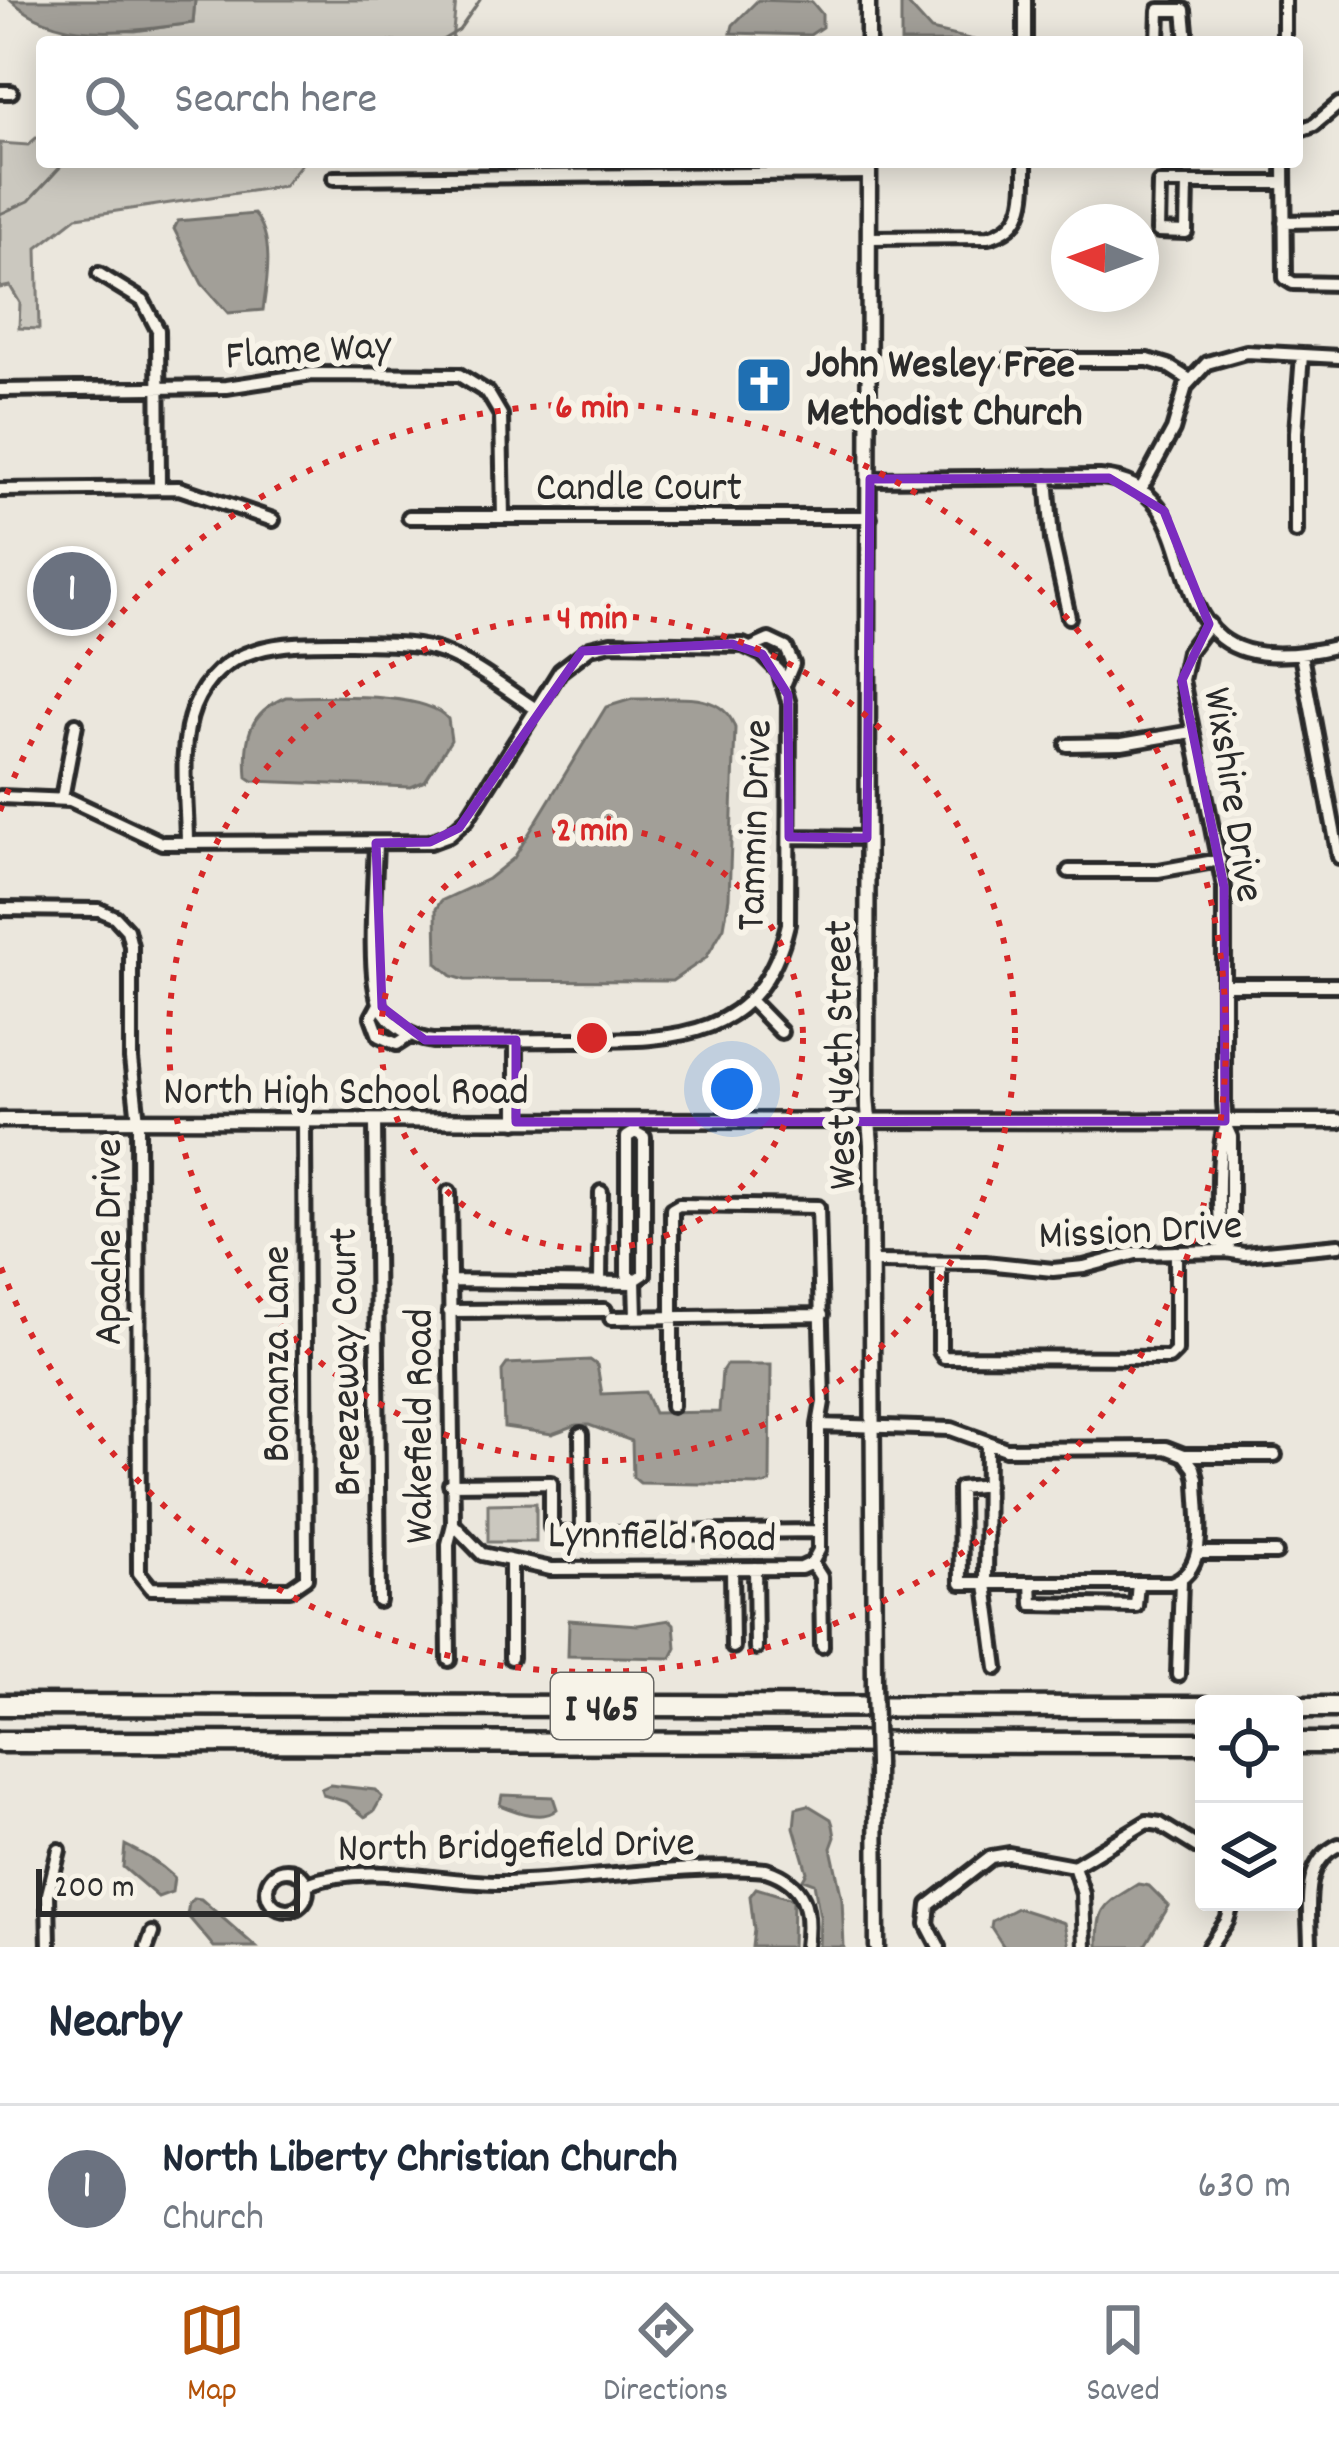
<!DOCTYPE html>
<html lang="en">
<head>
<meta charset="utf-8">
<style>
  :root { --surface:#fff; --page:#f2f2f3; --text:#1f2937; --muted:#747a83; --line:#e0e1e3; --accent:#b45309 }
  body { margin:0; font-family:Dekko,sans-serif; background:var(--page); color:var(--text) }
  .controls { position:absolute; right:36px; bottom:36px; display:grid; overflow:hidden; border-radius:12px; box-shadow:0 6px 30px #0003 }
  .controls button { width:108px; height:108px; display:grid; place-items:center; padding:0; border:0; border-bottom:3px solid var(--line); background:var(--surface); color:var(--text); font:60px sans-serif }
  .compass { position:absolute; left:1051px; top:204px; width:108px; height:108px; border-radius:50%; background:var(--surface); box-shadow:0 6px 30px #0003; rotate:271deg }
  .scale { position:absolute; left:36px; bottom:30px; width:264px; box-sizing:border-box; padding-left:12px; border:6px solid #2b2b2b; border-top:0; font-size:33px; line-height:42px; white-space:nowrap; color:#2b2b2b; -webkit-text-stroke:9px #f7f3e8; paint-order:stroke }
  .you { position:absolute; left:732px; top:1089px; width:42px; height:42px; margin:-30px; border:9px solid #fff; border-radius:50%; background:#1a73e8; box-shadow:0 0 0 18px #1a73e833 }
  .badge { display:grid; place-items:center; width:78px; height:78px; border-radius:50%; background:var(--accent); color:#fff; font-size:39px; font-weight:700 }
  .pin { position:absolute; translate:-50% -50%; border:6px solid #fff; box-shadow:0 3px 12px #0006 }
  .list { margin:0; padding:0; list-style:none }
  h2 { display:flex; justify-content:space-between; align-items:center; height:156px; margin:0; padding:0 48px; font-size:51px }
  h2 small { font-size:39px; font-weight:400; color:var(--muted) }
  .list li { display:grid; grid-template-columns:78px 1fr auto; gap:36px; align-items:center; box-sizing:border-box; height:168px; padding:0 48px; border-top:3px solid var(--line) }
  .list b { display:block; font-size:45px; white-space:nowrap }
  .list p { margin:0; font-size:39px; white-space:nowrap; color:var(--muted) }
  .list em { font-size:39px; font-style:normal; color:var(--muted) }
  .icon { flex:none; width:66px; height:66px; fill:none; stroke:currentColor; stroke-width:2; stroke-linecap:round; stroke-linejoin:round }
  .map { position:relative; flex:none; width:1339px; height:1947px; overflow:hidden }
  .search { position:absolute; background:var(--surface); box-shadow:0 6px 30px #0003; left:36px; right:36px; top:36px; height:132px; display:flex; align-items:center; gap:30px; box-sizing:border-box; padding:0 42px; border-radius:12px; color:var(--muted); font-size:45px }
  .sheet { height:324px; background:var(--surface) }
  nav { display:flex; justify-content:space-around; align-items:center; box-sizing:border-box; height:168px; border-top:3px solid var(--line); background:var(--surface); font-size:33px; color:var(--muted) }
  nav a { display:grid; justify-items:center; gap:6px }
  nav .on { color:var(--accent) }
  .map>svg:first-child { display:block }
  .green { fill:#cbc8bf; stroke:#7b7a75; stroke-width:3 }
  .water { fill:#a29f98; stroke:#72716c; stroke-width:3 }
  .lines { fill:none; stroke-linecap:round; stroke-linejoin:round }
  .stream { stroke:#72716c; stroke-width:3 }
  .minor-casing { stroke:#2b2b2b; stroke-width:20 }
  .tertiary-casing { stroke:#2b2b2b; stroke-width:21 }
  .motorway-casing { stroke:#2b2b2b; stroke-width:27 }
  .minor { stroke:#f7f3e8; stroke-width:10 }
  .tertiary { stroke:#f7f3e8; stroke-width:12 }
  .motorway { stroke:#f7f3e8; stroke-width:18 }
  .tertiary-bridge-casing { stroke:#2b2b2b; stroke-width:21; stroke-linecap:butt }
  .tertiary-bridge { stroke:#f7f3e8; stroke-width:12 }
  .marked { fill:none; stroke:#7b2cbf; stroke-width:9; stroke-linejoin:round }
  .ring { fill:none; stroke:#d62828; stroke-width:6; stroke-dasharray:6 12 }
  .labels { text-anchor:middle; stroke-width:12; stroke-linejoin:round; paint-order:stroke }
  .shield { fill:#f7f3e8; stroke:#686764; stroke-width:3 }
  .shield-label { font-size:39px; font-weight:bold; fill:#2b2b2b }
  .street-label { font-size:42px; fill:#2b2b2b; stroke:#f7f3e8 }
  .poi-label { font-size:42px; font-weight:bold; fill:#2b2b2b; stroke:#f7f3e8; text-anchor:start }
  .centre { fill:#d62828; stroke:#f7f3e8; stroke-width:6 }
  .ring-label { font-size:36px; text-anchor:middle; font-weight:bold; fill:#d62828; stroke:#f7f3e8; stroke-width:12; stroke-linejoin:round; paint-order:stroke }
</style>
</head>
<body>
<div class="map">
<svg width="1339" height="1947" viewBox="0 0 1339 1947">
  <rect width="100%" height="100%" fill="#ebe7dd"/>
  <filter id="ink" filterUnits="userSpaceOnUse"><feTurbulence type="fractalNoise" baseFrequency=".00833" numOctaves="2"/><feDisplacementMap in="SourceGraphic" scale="24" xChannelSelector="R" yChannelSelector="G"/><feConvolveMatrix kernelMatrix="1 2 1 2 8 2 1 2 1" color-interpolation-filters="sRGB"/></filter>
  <g filter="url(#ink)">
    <path class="green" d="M195,0h261l-4,42h-387v-13l70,2 58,-8z
      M42,133v29h261l-19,24 -207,31 -40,31 2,81 -20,-1 1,-25 -10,-17 -10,2v-145l28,2z
      M536,1503v39h-48v-38z"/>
    <path class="water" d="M11,0h184l-2,23c-60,8 -134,22 -182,-23z
      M758,0l54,2 10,12v13l-12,8 -79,-2 2,-8z
      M906,2l25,28 51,12h-81v-37z
      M254,214c21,22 13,68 9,96l-35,3 -26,-29 -28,-55 4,-8z
      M286,697c37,0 139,-7 162,22l3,21 -26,41 -14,6 -158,-6 -6,-4c-3,-38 1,-65 39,-80z
      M632,699c35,1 90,-12 103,29l-6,170 -5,29 -18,31 -34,23 -207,-1 -13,-4 -15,-13 -1,-54 5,-8 47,-22 26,-21 92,-151z
      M590,1360l7,5 5,29 43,-2 9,21 65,-1 3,-41 4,-6h45l-1,117 -6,3 -124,-2 -7,-6 -1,-36 -43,-16h-13l-24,9 -48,-7 -2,-56 5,-7z
      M569,1620l69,5 32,-5 4,4 2,24 -5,10 -103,-2z
      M330,1785l45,5 7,7 -8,14 -9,6 -18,-15 -24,-7 -2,-6z
      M502,1795l51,2 4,12c-14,13 -40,3 -57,-4z
      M808,1805l23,14 2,6 2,12 -4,11 11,51 2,48h-25l1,-30 -6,-34 -11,-4 4,-7 -13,-45 2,-19z
      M125,1845c18,9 33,17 49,32l-2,15 -14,5 -35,-30z
      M1138,1884l11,2 20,20 -25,41h-46c0,-43 5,-41 40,-63z
      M756,1888l37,11 -1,48h-40l2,-18 -4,-33z
      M194,1898l7,1 55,48h-42l-27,-32 2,-12z
      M1017,1908l47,15 5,24h-65l-13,-20 1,-6z"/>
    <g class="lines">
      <path class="stream" d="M439,42l20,-12 21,-30
        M0,214l29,-13 36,-39"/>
      <g class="minor-casing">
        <path id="minor" d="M1025,0v42
          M1284,0v42
          M1158,42l1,-32h25l3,32
          M0,92h11
          M1297,131l17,-6 25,-21
          M1284,162l1,116 8,5 46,1
          M334,178l535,-5
          M1159,183h28l-1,49 -28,-1z
          M1187,183h97
          M1284,222l55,-1
          M870,238l118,-1c40,-10 37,-41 37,-75
          M99,274l44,27 15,29 1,157
          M1008,360h140l20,6 22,14
          M0,390l226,-3 86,-13 147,1 29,18 13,22 2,102
          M1047,477l5,63 17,77
          M870,479l230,-2c134,9 23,223 239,169
          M1141,489l32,-59 13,-44 21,-23 39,-11 93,5
          M0,490l179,-2 94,32
          M409,517h461
          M1296,532v-100l6,-77
          M1209,624l-21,28 -6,28 42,207v215l2,24 5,11v104l-5,10
          M751,648l18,-8 17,8 7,16 -8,19
          M1301,655l38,202
          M1067,745l55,-1 70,-12
          M0,797l70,3 92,43 268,-1 19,-7 18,-16 93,-148 30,-23 21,-5 132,2 19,9 17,17 10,33 -1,220c-28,118 -114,116 -214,116 -47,0 -94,1 -141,1 -22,-3 -43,-15 -53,-36 -13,-29 -5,-125 -4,-162
          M62,798l14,-74
          M789,837l78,1
          M187,843c0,-42 -9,-96 7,-136 28,-68 96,-64 157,-64 31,1 62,-1 91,9 34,13 64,38 94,57
          M1069,871h89l62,-11
          M0,909l99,1 16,7 12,13 4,16v113l7,62 1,452 12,15 139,1 16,-11 -2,-456
          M1225,985h114
          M749,999l32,33
          M379,1004l-7,13 7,19 18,8 14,-9
          M516,1040v82
          M375,1122l4,479
          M635,1124v8l-8,5v138l8,5
          M1226,1126c-9,19 -10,106 0,125
          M635,1132l9,5v137l-9,6 1,37
          M449,1192l4,332 -5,20 1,116
          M872,1262l113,1 68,7 31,-3 52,-14 90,-2 18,3 95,-9
          M940,1263v88l4,6 225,1 7,-7v-99
          M449,1281l186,2
          M600,1282l1,-90
          M449,1311l156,-1
          M611,1318l211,-3
          M672,1406v-197l7,-4 139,2 5,195 -4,23v125l-7,13
          M819,1425l132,4 55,20 160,-1 18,7h91
          M581,1434l1,99
          M987,1442l-1,142 11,84
          M450,1484l101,-1v44l5,7 263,-3
          M987,1485l-27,3 1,95h210c40,-13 26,-70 26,-104l-3,-11 -10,-13
          M453,1524l29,30 69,15 250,-1 11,-5
          M1198,1553h78
          M511,1561v97
          M812,1563l9,14 1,69
          M732,1568l1,79
          M755,1568l1,80
          M1031,1583l1,21 104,2 2,-23
          M1178,1675l3,-96
          M1074,1866l73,-44 13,2 44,27
          M1074,1866l9,28 2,53
          M267 1890a20 20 0 1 1 40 0a20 20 0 1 1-40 0Z
          M307,1884c63,-24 135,1 201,-1 83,-3 177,-20 258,-13 40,13 45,39 40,77
          M49,1947l-1,-53 11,-44
          M147,1947l5,-14
          M939,1947l-12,-23 2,-19 62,-48 18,-3 65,12
          M1209,1947l18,-26 6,-19
          M1310,1947c0,-37 -10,-84 29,-102"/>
      </g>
      <g class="tertiary-casing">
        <path id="tertiary" d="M868,0v42
          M869,162l-2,934 4,48 3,540
          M0,1120l1339,1
          M876,1764l1,183"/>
      </g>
      <g class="motorway-casing">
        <path id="motorway" d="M0,1705l1204,2
          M1294,1707h45
          M0,1742l1204,1
          M1294,1743h45"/>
      </g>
      <use href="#minor" class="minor"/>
      <use href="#tertiary" class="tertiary"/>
      <use href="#motorway" class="motorway"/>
      <g class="tertiary-bridge-casing">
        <path id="tertiary-bridge" d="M874,1684l2,80"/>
      </g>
      <use href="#tertiary-bridge" class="tertiary-bridge"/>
    </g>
  </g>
  <path class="marked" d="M1109,478l55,33 45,113 -27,56 42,207 1,234 -709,1v-82h-91l-43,-33 -6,-164 54,-1 29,-14 123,-177 150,-7 30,10 26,41 1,142 78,1 3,-359z"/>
  <g class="ring">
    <circle cx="592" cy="1038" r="211"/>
    <circle cx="592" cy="1038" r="423"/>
    <path d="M0 811A634 634 0 1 1 0 1265"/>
  </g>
  <defs>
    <g id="church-square" transform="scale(3)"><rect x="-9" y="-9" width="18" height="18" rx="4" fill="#1f6fb2" stroke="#f7f3e8"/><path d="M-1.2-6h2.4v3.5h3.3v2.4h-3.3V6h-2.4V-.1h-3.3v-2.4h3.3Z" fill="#fff"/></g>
  </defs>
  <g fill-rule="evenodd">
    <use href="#church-square" x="764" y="385"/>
  </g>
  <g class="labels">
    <rect class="shield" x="551" y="1673" width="102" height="66" rx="9"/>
    <g class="shield-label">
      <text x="602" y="1720">I 465</text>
    </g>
    <g class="street-label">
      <text transform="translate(308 347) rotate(-4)" y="15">Flame Way</text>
      <text x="639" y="499">Candle Court</text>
      <text transform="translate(1237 794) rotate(81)" y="15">Wixshire Drive</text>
      <text transform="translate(751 825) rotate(-88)" y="15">Tammin Drive</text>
      <text transform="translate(837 1055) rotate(-91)" y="15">West 46th Street</text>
      <text x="346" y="1103">North High School Road</text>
      <text transform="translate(1140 1227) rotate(-3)" y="15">Mission Drive</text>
      <text transform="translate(105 1242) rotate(-90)" y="15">Apache Drive</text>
      <text transform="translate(273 1354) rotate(-90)" y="15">Bonanza Lane</text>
      <text transform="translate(342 1362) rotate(-91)" y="15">Breezeway Court</text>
      <text transform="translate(416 1426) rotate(-90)" y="15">Wakefield Road</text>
      <text transform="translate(662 1533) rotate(1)" y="15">Lynnfield Road</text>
      <text transform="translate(516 1842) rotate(-1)" y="15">North Bridgefield Drive</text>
    </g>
    <g class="poi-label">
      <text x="806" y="376">John Wesley Free<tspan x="806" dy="48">Methodist Church</tspan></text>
    </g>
  </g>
  <circle cx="592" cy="1038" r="18" class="centre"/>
  <g class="ring-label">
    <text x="592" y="417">6 min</text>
    <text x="592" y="628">4 min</text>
    <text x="592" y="840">2 min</text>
  </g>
</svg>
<div class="controls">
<button><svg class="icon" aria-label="locate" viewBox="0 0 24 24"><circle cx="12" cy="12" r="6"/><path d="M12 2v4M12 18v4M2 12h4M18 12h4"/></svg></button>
<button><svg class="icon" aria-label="layers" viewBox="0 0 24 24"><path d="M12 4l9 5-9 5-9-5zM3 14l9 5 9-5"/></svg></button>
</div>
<svg class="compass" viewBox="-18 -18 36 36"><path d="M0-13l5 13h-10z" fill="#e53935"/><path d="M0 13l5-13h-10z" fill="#747a83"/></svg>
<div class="scale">200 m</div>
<div class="you"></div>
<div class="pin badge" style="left:72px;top:591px;background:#6b7280">1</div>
<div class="search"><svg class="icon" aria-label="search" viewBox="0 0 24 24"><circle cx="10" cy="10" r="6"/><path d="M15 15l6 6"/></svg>Search here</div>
</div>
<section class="sheet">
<h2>Nearby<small></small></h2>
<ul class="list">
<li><span class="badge" style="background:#6b7280">1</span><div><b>North Liberty Christian Church</b><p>Church</p></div><em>630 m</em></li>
</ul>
</section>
<nav>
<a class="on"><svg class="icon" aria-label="map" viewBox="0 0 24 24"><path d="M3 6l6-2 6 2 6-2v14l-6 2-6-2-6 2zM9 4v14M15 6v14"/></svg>Map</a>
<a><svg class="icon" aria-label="directions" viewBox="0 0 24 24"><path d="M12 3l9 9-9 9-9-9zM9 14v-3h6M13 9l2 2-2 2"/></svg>Directions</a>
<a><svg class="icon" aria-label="saved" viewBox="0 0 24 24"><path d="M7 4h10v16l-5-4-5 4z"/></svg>Saved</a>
</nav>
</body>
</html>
